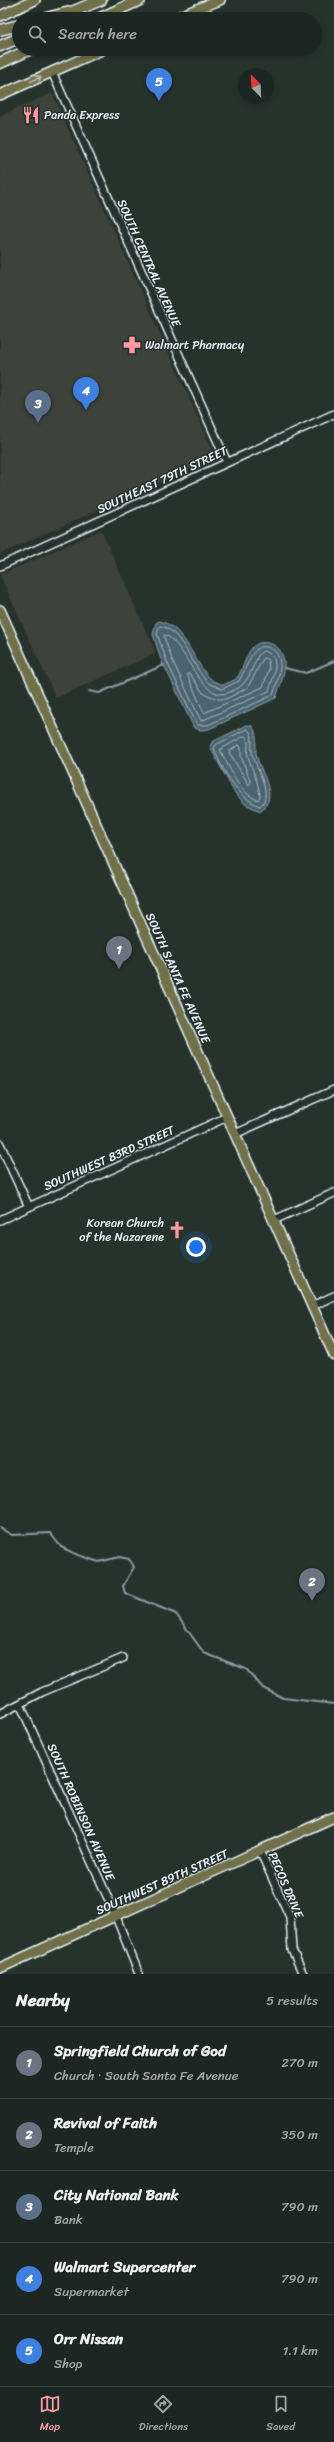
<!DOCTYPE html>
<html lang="en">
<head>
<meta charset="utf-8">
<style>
  :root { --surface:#1c2622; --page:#252e2a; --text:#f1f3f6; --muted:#a0a5a5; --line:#3a4340; --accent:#ff9aa2 }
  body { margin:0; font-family:Sriracha,sans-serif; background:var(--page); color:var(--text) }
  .compass { position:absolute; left:238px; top:68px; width:36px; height:36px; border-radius:50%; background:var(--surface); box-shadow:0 2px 6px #0003; rotate:336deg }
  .you { position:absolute; left:196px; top:1247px; width:14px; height:14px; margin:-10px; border:3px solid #fff; border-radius:50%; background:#1a73e8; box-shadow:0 0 0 6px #1a73e833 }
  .badge { display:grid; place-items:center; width:26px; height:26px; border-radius:50%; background:var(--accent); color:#fff; font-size:13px; font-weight:700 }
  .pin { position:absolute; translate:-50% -33px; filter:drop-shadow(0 1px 2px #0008) }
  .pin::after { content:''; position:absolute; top:21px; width:14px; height:12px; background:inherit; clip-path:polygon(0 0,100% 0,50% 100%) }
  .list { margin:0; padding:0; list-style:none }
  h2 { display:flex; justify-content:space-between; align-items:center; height:52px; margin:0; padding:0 16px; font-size:17px }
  h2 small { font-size:13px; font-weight:400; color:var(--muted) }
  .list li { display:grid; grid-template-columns:26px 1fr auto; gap:12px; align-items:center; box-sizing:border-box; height:72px; padding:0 16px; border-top:1px solid var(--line) }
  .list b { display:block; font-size:15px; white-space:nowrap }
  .list p { margin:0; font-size:13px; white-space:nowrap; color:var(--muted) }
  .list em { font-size:13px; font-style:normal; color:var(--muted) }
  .icon { flex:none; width:22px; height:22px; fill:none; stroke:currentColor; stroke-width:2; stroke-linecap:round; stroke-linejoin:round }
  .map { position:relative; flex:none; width:334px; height:1974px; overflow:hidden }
  .search { position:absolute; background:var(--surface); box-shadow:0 2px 6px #0003; left:12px; right:12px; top:12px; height:44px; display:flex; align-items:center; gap:10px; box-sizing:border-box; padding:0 14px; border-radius:22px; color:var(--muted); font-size:15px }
  .sheet { height:412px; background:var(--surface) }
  nav { display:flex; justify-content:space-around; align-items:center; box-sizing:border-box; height:56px; border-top:1px solid var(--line); background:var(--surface); font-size:11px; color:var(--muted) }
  nav a { display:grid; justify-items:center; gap:2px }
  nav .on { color:var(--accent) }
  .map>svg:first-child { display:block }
  .built { fill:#3c423a }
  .water { fill:#4c6570; stroke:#8a9da6 }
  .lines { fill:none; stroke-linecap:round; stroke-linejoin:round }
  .shore { stroke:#aab9c2; stroke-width:1 }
  .stream { stroke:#8a9da6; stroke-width:2 }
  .minor-casing { stroke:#e8f1f8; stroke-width:10 }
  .major-casing { stroke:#e8f1f8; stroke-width:12 }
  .highway-casing { stroke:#e8f1f8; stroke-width:13 }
  .minor { stroke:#26332d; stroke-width:7 }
  .major { stroke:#70704a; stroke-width:9 }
  .highway { stroke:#70704a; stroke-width:10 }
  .oneway { stroke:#b8bdb2 }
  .labels { text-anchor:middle; stroke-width:3; stroke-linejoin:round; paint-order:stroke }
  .poi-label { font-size:12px; fill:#e8f1f8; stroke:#26332d; text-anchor:start }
  .street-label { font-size:12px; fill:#e8f1f8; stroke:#26332d }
</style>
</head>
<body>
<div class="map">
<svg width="334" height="1974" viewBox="0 0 334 1974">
  <rect width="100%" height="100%" fill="#26332d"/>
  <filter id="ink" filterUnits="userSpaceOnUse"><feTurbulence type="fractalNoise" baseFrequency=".025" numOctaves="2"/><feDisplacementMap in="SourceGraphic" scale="8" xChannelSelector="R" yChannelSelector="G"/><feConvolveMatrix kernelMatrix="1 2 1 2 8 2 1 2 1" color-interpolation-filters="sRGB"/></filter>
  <g filter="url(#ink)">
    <path class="built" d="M0,0h25l-25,11z
      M52,93l161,358 -1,8 -212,95v-438z
      M101,530l55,123 -100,45 -56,-123z"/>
    <path class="water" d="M159,621c27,5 35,44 53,59 2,2 8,3 11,5 4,-2 11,-4 14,-7 9,-12 10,-40 31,-35 5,1 8,3 11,6 11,15 2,33 -3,49l-67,31 -8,1 -7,-2 -29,-61 -2,-1 -10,-32 3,-11z
      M247,725l5,1c7,9 3,17 4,27 3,19 25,43 4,58l-15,-7 -11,-12 -24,-45 2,-5z"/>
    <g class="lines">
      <path class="shore" d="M160,626c21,1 36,49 50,58 4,2 8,3 12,5l17,-8c6,-10 9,-22 16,-30 3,-4 7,-5 11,-4 23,5 12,33 7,48l-65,30h-11l-29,-61 -11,-30z
        M165,635c22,8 35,70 65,57 4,-2 10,-4 13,-8 7,-7 11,-21 16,-30l4,-3c20,4 10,27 6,40l-68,30 -28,-59 -9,-25z
        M264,658l4,2 1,9 -6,18 -59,26 -17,-39h3l13,19 15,6h8l21,-11z
        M247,729l4,4c2,7 0,15 1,21 4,13 22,43 8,52 -20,-6 -40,-39 -46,-58l2,-3z
        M245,736c6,4 1,14 3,20 4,14 11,27 12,41l-2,3c-18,-5 -29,-34 -38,-50z
        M239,745l2,2v9l10,27 -2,2 -20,-33z"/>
      <path class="stream" d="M284,668l22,5 28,-12
        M89,691l10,2 65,-28
        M0,1528l12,7 38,-2 11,14 17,8 21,7 20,-5 10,2 5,8 -11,19 2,7 51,21 28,39 42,16 17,19 20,10 51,6"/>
      <g class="minor-casing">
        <path id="minor" d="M52,72l175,390
          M0,566l334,-152
          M235,1134l99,-44
          M0,1144l29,63
          M0,1220l227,-103
          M274,1220l60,-27
          M312,1306l22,-10
          M20,1704l92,203 27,67
          M0,1714l42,-22 81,-34
          M260,1851l30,66 2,33 11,24"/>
      </g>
      <g class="major-casing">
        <path id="major" d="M0,16l35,-16
          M172,19l48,-19
          M0,95l104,-46
          M0,610l334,745
          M0,1968l334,-151"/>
      </g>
      <g class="highway-casing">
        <path id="highway" d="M42,19l32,-8 27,-11
          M98,19l42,-19
          M0,30l19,-5
          M0,46l19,-8
          M0,63l31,-14"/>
      </g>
      <use href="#minor" class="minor"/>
      <use href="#major" class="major"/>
      <use href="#highway" class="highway"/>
    </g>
    <defs><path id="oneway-shaft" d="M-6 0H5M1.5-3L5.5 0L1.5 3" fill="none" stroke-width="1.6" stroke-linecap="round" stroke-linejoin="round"/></defs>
    <use class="oneway" href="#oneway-shaft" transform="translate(36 79) rotate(-24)"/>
  </g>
  <defs>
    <g id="restaurant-bare" transform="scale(1.38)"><path d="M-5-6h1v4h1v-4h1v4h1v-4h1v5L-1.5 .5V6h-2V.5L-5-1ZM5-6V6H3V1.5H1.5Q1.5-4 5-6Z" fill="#ff9aa2" stroke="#26332d" stroke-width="2.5" paint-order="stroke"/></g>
    <g id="pharmacy-bare" transform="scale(1.38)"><path d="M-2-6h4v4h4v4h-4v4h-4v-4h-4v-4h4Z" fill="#ff9aa2" stroke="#26332d" stroke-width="2.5" paint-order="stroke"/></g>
    <g id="church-bare" transform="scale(1.38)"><path d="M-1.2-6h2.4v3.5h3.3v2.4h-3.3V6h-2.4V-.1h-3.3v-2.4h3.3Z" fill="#ff9aa2" stroke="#26332d" stroke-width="2.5" paint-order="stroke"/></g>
  </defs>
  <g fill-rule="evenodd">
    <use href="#restaurant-bare" x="31" y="115"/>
    <use href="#pharmacy-bare" x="132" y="345"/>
    <use href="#church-bare" x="177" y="1230"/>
  </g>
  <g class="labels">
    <g class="poi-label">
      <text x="44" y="119">Panda Express</text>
      <text x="145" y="349">Walmart Pharmacy</text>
      <text x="164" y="1227" text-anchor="end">Korean Church<tspan x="164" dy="14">of the Nazarene</tspan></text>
    </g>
    <g class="street-label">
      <text transform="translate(149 263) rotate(66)" y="4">SOUTH CENTRAL AVENUE</text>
      <text transform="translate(162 480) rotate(-25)" y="4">SOUTHEAST 79TH STREET</text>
      <text transform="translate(178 978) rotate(66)" y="4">SOUTH SANTA FE AVENUE</text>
      <text transform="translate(109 1158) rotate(-24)" y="4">SOUTHWEST 83RD STREET</text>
      <text transform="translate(81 1812) rotate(66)" y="4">SOUTH ROBINSON AVENUE</text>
      <text transform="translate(162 1882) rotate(-24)" y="4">SOUTHWEST 89TH STREET</text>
      <text transform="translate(286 1885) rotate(67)" y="4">PECOS DRIVE</text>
    </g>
  </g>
</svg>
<svg class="compass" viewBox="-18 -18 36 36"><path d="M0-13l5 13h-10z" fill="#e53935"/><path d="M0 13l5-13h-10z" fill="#a0a5a5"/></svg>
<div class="you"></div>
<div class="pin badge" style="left:119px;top:969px;background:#6b7280">1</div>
<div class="pin badge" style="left:312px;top:1601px;background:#6b7280">2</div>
<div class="pin badge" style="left:38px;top:423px;background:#5c6f8a">3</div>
<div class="pin badge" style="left:86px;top:410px;background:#3f7fe0">4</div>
<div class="pin badge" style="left:159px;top:101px;background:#3f7fe0">5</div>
<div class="search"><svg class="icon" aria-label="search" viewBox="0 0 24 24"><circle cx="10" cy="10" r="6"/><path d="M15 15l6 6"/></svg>Search here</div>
</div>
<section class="sheet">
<h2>Nearby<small>5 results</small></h2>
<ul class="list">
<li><span class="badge" style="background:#6b7280">1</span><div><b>Springfield Church of God</b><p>Church · South Santa Fe Avenue</p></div><em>270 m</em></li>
<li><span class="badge" style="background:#6b7280">2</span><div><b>Revival of Faith</b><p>Temple</p></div><em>350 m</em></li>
<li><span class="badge" style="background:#5c6f8a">3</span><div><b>City National Bank</b><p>Bank</p></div><em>790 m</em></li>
<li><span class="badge" style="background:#3f7fe0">4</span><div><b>Walmart Supercenter</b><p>Supermarket</p></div><em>790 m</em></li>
<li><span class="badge" style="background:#3f7fe0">5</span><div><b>Orr Nissan</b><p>Shop</p></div><em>1.1 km</em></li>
</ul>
</section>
<nav>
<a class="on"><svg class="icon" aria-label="map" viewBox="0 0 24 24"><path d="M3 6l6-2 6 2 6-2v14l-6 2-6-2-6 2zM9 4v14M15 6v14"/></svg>Map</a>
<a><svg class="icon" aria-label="directions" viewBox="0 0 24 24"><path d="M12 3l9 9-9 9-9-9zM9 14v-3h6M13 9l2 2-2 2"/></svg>Directions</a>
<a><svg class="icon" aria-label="saved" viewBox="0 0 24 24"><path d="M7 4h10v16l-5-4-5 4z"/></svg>Saved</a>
</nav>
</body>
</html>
